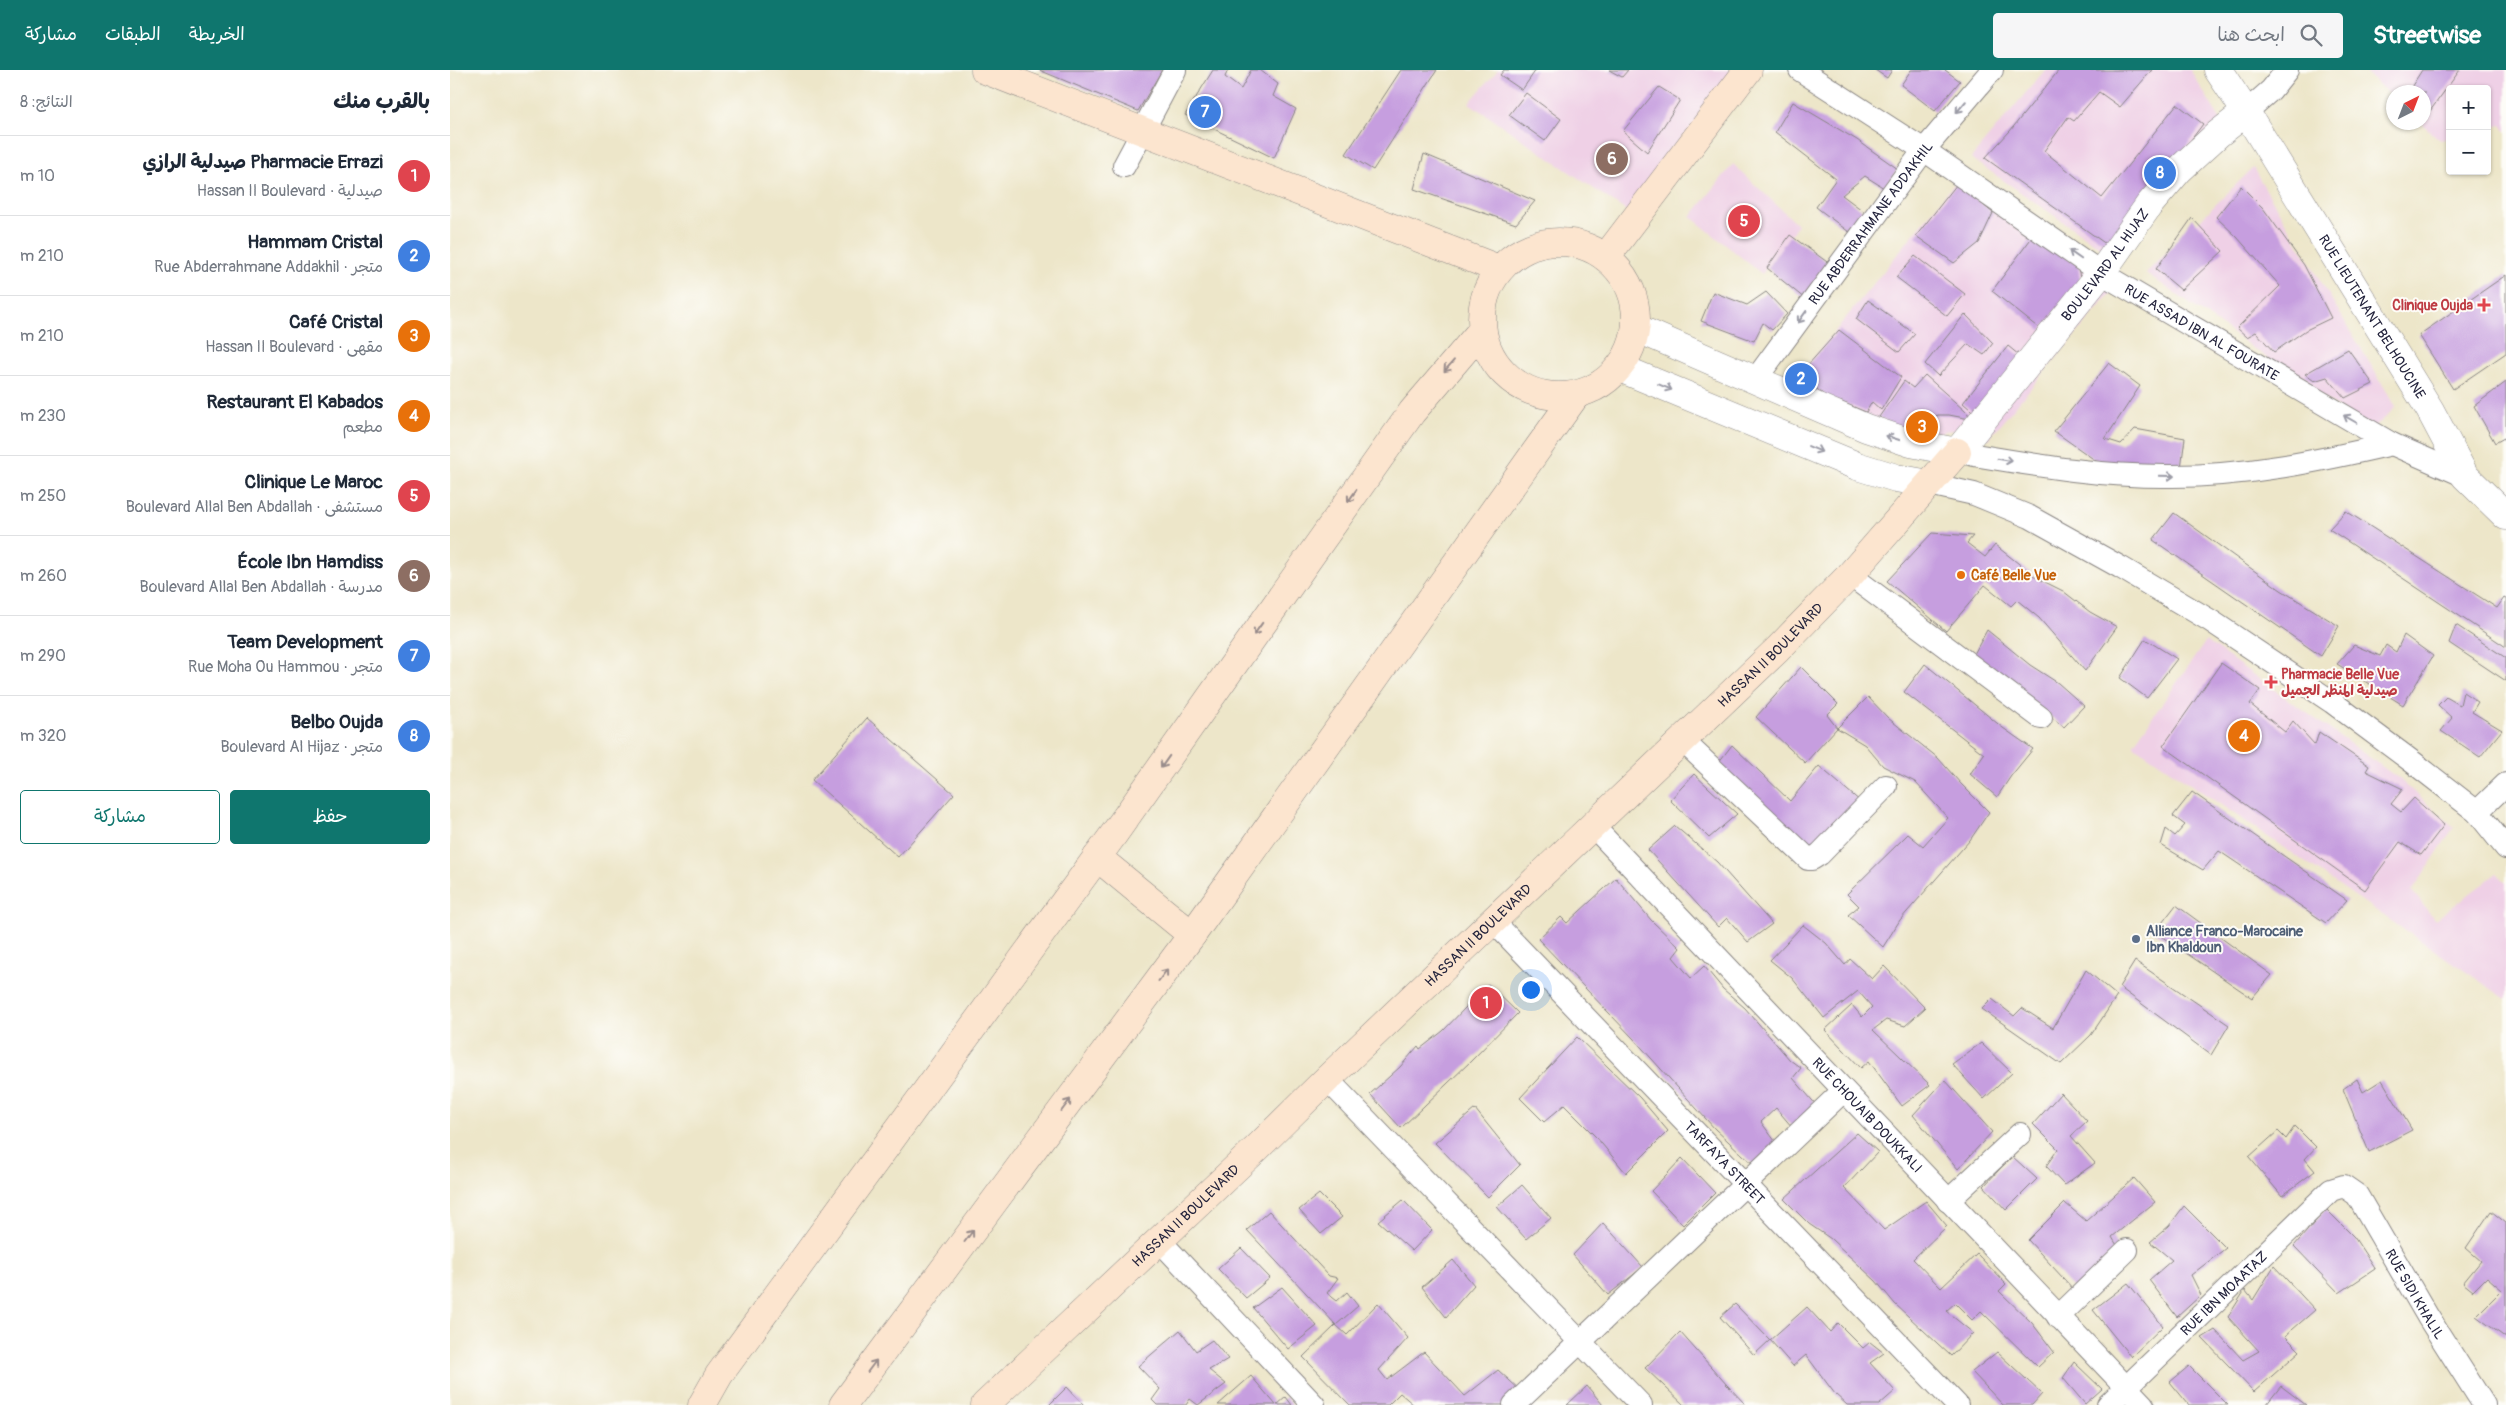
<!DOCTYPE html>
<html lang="ar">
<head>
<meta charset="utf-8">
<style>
  :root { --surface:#fff; --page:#f6f6f7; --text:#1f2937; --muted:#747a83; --line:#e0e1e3; --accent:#0f766e }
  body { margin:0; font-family:Pangolin,"Playpen Sans Arabic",sans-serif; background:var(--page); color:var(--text); direction:rtl }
  .controls { position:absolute; right:15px; top:15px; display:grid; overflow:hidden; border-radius:5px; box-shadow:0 1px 4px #0004 }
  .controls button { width:45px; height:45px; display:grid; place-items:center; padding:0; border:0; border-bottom:1px solid var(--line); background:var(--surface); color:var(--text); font:25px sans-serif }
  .compass { position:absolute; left:1936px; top:15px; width:45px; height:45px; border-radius:50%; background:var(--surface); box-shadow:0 1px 4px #0004; rotate:42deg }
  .you { position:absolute; left:1080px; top:919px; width:18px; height:18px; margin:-12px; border:4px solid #fff; border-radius:50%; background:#1a73e8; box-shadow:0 0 0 8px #1a73e833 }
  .badge { display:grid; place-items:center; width:32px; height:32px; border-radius:50%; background:var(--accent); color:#fff; font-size:16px; font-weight:700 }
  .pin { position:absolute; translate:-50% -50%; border:2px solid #fff; box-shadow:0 1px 5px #0006 }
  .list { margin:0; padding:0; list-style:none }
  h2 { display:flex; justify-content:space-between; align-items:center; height:65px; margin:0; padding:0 20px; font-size:21px }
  h2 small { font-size:16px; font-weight:400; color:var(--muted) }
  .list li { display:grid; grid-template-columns:32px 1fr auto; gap:15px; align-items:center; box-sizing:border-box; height:80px; padding:0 20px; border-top:1px solid var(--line) }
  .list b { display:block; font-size:19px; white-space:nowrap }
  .list p { margin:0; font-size:16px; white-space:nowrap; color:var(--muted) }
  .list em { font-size:16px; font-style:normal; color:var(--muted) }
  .actions { display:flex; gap:10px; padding:15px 20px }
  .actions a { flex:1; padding:11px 0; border:1px solid var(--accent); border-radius:5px; text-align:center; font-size:18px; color:var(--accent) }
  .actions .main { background:var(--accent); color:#fff }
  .icon { flex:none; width:28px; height:28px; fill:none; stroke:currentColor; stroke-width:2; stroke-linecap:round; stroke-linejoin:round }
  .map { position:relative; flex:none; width:2056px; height:1335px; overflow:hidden; direction:ltr }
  header { display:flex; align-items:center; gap:30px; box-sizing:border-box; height:70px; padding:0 25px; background:var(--accent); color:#fff }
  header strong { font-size:24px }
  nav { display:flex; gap:28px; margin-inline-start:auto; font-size:18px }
  .search { width:350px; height:45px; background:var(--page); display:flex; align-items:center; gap:12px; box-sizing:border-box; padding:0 18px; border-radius:5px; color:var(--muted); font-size:19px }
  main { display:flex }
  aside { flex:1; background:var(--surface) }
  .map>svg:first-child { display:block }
  .built { fill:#efd0e6 }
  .building { fill:#c69edf }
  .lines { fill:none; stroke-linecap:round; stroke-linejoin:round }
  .minor-casing { stroke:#888482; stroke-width:24 }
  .tertiary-casing { stroke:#888482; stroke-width:29 }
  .secondary-casing { stroke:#888482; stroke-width:29 }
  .minor { stroke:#fff; stroke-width:22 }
  .tertiary { stroke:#fff; stroke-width:28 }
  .secondary { stroke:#fce5cf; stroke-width:28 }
  .oneway { stroke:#9c9ca7 }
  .oneway2 { stroke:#9a8d8c }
  .health-dot { fill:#e0444e; stroke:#fdfcf7; stroke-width:2 }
  .food-dot { fill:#e8710a; stroke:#fdfcf7; stroke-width:2 }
  .service-dot { fill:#5c6f8a; stroke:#fdfcf7; stroke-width:2 }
  .labels { text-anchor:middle; stroke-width:4; stroke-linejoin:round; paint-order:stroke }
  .street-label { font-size:14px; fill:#22223b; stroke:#fdfcf7 }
  .health-label { font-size:14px; font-weight:bold; fill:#be3a42; stroke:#fdfcf7; text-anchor:end }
  .food-label { font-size:14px; font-weight:bold; fill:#c56008; stroke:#fdfcf7; text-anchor:start }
  .service-label { font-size:14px; font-weight:bold; fill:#4e5e75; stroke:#fdfcf7; text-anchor:start }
</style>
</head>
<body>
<header>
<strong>Streetwise</strong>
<div class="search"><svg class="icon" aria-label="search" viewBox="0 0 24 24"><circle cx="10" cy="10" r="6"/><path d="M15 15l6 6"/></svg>ابحث هنا</div>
<nav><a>الخريطة</a><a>الطبقات</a><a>مشاركة</a></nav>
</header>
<main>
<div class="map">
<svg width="2056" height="1335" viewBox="0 0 2056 1335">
  <rect width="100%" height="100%" fill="#fdfcf7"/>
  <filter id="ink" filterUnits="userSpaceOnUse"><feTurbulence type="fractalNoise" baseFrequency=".02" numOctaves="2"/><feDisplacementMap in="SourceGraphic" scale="10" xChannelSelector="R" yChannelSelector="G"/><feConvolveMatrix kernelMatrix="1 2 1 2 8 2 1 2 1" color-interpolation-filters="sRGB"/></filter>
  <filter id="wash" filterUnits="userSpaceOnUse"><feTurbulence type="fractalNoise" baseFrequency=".0096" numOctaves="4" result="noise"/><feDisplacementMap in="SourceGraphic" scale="20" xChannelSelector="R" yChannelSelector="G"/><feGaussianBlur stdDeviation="1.12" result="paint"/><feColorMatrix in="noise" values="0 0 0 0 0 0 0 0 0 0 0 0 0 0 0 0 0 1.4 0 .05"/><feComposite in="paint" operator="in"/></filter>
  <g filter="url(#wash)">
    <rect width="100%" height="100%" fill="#ede6c9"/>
    <path class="built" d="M1048,0h243l-109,145 -163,-112z
      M1595,0h145l31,50 -101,141 -149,-103z
      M1913,0h143v62l-5,-7 -14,3v-39h-37v49l-10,2 -19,-17 3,-1v-30h-30l-1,6z
      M1283,94l65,61 -36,49 -71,-57z
      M1803,98l143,239 -25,24 -225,-158z
      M1509,108l160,105 -131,156 -23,-10 -21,2 -32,15 -122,-59z
      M1756,571l192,137 56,49 -42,64 23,29 62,-47 9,10v116l-373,-254z"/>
    <g id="blocks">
      <path class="building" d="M589,0h123l-24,41z
        M763,0h15l-3,7 16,12 10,-19h9l18,14 -5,12 23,13 -22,49 -89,-43z
        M951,0h36l-64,100 -27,-16z
        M1054,0h32l-14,20 -22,-15z
        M1159,0h19l-6,7z
        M1425,0h17l-5,8z
        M1461,0h34l15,11 -25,30 -34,-26z
        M1609,0h93l-32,37 -21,-15 -25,29 -6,-4 -24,34 58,47 75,-94 26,20 -93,123 -125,-89 25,-27z
        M1972,0h38l-30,41 -6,-5v-14h-16z
        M1209,17l21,13 -33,52 -24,-21z
        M1076,23l35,26 -16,22 -36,-26z
        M1343,32l64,38 41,29 -14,19 -19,-12 -23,19 24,18 -17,19 -33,-25 20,-28 -61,-47z
        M974,84l111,47 -19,23 -102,-35z
        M1507,114l36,29 -14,30 -25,20 -38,-27z
        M1791,116l22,22 41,57 27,53 -25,12 -32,22 -18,-20 -9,5 -10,-9 43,-42 -43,-49 -21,-20z
        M1742,148l31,33 -42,39 -25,-21z
        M1340,165l44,32 -29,32 -38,-31z
        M1583,166l45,29 2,15 -39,50 -49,-39z
        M1465,186l50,38 -18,22 -51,-39z
        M2056,205v78l-53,36 -34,-54z
        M1263,222l34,13 19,-13 21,22 -15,16 -9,-7 -9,18 -53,-20z
        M1418,230l47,34 -16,18 -43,-33z
        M1515,244l28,29 -9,12 -16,-11 -30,32 -13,-12z
        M1389,260l62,47 -20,33 -9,-8 -6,10 -24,-10 -13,-3 -23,-19 6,-10 -5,-4z
        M1558,276l17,14 -47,56 -15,-13z
        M1898,279l25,35 -28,14 -18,-21 -13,4 -9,-7z
        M1659,293l31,23 -35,53 16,5 14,-15 50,9 -4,30h-75l-52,-37z
        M1475,305l50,45 -26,-5h-11l-27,15 -17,-4 -15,-9 25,-36 9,7z
        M2056,312v61l-2,-5 -9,5 -21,-37z
        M1896,441l151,97 7,-10 2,1v48l-177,-118z
        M1724,443l107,77 58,36 -18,30 -168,-116z
        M1482,463l41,3 -6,7 18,14 10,-12 42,33 26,13 27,21 27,15 -32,44 -46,-53 -22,-18 -6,6 -26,-21 -39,46 -59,-50z
        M2006,555l50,33v23l-57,-38z
        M1537,560l43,35 28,18 26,23 -20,21 -91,-71z
        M1954,565l29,21 -30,49 -66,-41 17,-19 26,11 6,-11 10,7z
        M1695,569l32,20 -30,39 -27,-20z
        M1771,593l39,27 -10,14 35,28 8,-11 22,24 4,-13 50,34 -3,5 37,18 -12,15 10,8 13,-14 30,27 -23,30 -21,-13 -35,48 -202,-144z
        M1475,594l78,64 30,21 -22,27 -14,21 -27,-23 14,-20 -80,-62z
        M1351,597l37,37 -11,11 10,13 -32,35 -49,-46z
        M2013,622l15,10 -6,10 30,18 -22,27 -39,-26 11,-13 -14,-13 8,-8 14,8z
        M1418,627l20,21 50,40 23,26 28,28 -19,28 -70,80 -17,27 -35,-32 11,-9 -12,-12 61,-60 15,12 25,-28 -33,-36 -32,-16 -18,-21 -28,-17z
        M417,648l87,76 -56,63 -86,-77z
        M1282,675l58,56 29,-35 42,36 -50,54 -96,-89z
        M1244,704l43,40 -28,24 -39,-38z
        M1742,722l155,108 -21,23 -107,-72 -16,19 -42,-25 5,-16 9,7 10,-11 -12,-9z
        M1225,756l42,36 55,62 -24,18 -21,-24 -9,9 -70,-77z
        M1166,808l35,42 29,28 -7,9 18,21 13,-12 19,23 22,19 45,52 11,8 -8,10 25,29 -26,20 -16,-19 -15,14 17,23 -22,22 -41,-38 -82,-91 -95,-99 23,-22 6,6z
        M1726,835l96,70 -20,23 -97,-66z
        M1353,855l23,18 19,22 5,-6 22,20 12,-13 41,42 -20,18 -19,-6 -13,10 57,55 -28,21 -33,-45 -8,7 -36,-38 27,-25 10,12 10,-10 -14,-16 -34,27 -32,-40 -22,-18z
        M1685,891l94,64 -18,30 -92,-68z
        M1636,900l31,26 -26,39 -30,29 -79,-55 10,-10 22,17 8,-8 31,20z
        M1038,914l30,29 -47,48 -70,67 -31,-34 30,-27 18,-21 2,3 23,-18z
        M1127,967l63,61 28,33 -42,42 -29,-35 -33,-33 -20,17 -24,-24z
        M1531,973l31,30 -28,26 -32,-35z
        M1907,1009l6,13 19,-12 30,50 -43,22 -26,-63z
        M1495,1010l47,52 -34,37 -45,-54z
        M1611,1023l26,28 -16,15 24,27 -31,22 -18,-19 12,-17 -25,-25z
        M1025,1039l45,56 -32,32 -53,-54z
        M1845,1056l21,21 -11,12 10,12 -33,25 -33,-39 29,-26 8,8z
        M1407,1063l21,19 -34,36 40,42 42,-29 21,25 -34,33 28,29 36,-34 29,30 -7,7 33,32 22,29 -16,15 -57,-56 -9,9 -17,-17 -9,8 27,22 -22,23 -56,-52 -19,-23 -45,-42 -22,-15 -25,-25z
        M1562,1086l25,23 -31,31 -22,-24z
        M1232,1088l33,35 -32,32 -32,-34z
        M1684,1108l21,24 -43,35 6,10 -43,44 -47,-51 37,-37 21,18z
        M1072,1115l29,33 -25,21 -29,-32z
        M869,1124l23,23 -21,17 -22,-24z
        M953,1130l29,30 -20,21 -34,-30z
        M1734,1136l42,42 -35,27 10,20 -24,22 -28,-37 23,-20 -22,-18 19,-16z
        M1876,1139l28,28 21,32 -36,24 -45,-47z
        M819,1141l60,65 9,2 -11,15 10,8 10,-9 11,14 -22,19 11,10 31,-32 30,35 -29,32 8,10 37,-28 41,44 33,-26 23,21 -15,14h-92l-14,-12 -12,12h-38l-47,-48 33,-32 -89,-95z
        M2041,1141l15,12v115l-30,-22 26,-26 -15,-13 -14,14 -10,-8 18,-22 -15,-13z
        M1153,1153l40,44 -35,28 -35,-40z
        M791,1178l29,30 -24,20 -28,-29z
        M1003,1190l21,25 -28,32 -24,-30z
        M1824,1196l41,44 -30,26 15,15 -46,41 -52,-54 13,-8 28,30 16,-9 -31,-34 17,-27 8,10z
        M1678,1213l35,43 -32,31 -38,-47z
        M832,1217l35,39 -29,23 -35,-41z
        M1285,1234l35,36 -16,15 -34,-38z
        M1357,1237l23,25 8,-9 25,25 7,-6 14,11 -14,10 25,28 -16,14h-32l-12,-11 -29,-39 -13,11 -23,-26z
        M730,1260l16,21 16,-11 16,19 -19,11 17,14 -28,21 -8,-6 -4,6h-29l-5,-5 8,-11 -22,-23z
        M1230,1262l47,53 19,20h-62l-39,-37z
        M1547,1282l45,42 -10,11h-29l-31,-33z
        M1624,1292l28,27 -17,15 -22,-26z
        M1739,1296l39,39h-39l-19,-23z
        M801,1306l25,29h-58z
        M1137,1316l16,19h-36z
        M1831,1316l25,19h-40z
        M617,1317l17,18h-35z
        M836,1327l6,8h-15z"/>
    </g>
  </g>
  <g filter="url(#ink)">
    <use href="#blocks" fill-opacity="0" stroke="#888482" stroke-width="1"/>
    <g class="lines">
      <g class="minor-casing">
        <g id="minor">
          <path id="s1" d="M1350,0l124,80 177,123 291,171 73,32"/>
          <path d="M1796,42l25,-22 16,-20"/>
          <path d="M674,96l51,-96"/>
          <path id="s2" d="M1305,310l169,-230 68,-80"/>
          <path d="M1507,382c72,12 142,25 215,24 75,0 147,-15 220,-32"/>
          <path d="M1479,414l45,10 56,23 90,50 91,54 121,81 82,61 63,49 29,36"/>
          <path d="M1400,505l191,143"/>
          <path d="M1231,669l127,120h4l8,-5 66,-68"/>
          <path d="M2027,742l29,-28"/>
          <path id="s3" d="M1142,755l551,580"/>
          <path id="s4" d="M1042,850l465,485"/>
          <path d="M877,1009l314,326"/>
          <path d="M1498,1131l72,-67"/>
          <path d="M710,1171l154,164"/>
          <path d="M1608,1247l69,-67"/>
          <path d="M1064,1335l329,-314"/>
          <path id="s5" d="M1658,1335l223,-215 13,-4 13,9 71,122 56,88"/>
        </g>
      </g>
      <g class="tertiary-casing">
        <g id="tertiary">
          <path id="s6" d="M1768,0l28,42 184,298 35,66 41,40"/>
          <path id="s7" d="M1186,258l230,100 45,15 46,9 144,-179 48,-68 30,-35 39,-36 28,-22"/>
          <path d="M1170,298l237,98 39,12 33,6"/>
        </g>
      </g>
      <g class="secondary-casing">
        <g id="secondary">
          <path d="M535,0l514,199"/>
          <circle cx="1109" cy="249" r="77"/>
          <path d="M1156,187l142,-187"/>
          <path d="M647,787l95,78"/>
          <path d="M252,1335l17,-30 395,-541 298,-422 70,-82"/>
          <path d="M393,1335l349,-470 384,-540"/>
          <path id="s8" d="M535,1335l272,-257 70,-69 450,-429 73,-75 107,-123"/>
        </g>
      </g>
      <use href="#minor" class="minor"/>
      <use href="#tertiary" class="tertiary"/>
      <use href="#secondary" class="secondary"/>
    </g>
    <defs><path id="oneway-shaft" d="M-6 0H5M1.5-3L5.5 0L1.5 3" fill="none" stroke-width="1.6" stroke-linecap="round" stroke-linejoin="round" transform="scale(1.25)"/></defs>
    <g class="oneway">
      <use href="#oneway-shaft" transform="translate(1511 37) rotate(130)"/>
      <use href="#oneway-shaft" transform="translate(1625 185) rotate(-145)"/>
      <use href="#oneway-shaft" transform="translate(1352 247) rotate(126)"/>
      <use href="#oneway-shaft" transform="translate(1215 317) rotate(23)"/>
      <use href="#oneway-shaft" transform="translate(1900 349) rotate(-150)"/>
      <use href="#oneway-shaft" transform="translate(1443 368) rotate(-162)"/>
      <use href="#oneway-shaft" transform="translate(1365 379) rotate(23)"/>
      <use href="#oneway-shaft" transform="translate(1555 390) rotate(9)"/>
      <use href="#oneway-shaft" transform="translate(1717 406) rotate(1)"/>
    </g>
    <g class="oneway2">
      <use href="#oneway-shaft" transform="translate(999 296) rotate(131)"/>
      <use href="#oneway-shaft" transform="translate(902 426) rotate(125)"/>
      <use href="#oneway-shaft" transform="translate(808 559) rotate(125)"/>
      <use href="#oneway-shaft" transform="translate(715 692) rotate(125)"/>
      <use href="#oneway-shaft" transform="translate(713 905) rotate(-53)"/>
      <use href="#oneway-shaft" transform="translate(616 1035) rotate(-53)"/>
      <use href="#oneway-shaft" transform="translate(519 1166) rotate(-53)"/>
      <use href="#oneway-shaft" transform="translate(422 1296) rotate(-53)"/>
    </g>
  </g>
  <g class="health-dot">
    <path d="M2031.5 227.5h5v5h5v5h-5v5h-5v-5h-5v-5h5z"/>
    <path d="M1818.5 604.5h5v5h5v5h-5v5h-5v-5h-5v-5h5z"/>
  </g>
  <circle class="food-dot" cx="1511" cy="505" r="5"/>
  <circle class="service-dot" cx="1686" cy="869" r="5"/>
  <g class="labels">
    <g class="street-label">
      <text dy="5" stroke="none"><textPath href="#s2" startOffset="195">RUE ABDERRAHMANE ADDAKHIL</textPath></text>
      <text dy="5" stroke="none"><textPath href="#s7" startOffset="584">BOULEVARD AL HIJAZ</textPath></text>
      <text dy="5" stroke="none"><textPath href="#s6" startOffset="291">RUE LIEUTENANT BELHOUCINE</textPath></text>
      <text dy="5" stroke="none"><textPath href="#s1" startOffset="480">RUE ASSAD IBN AL FOURATE</textPath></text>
      <text dy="5" stroke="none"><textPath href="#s8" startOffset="1086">HASSAN II BOULEVARD</textPath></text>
      <text dy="5" stroke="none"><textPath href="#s8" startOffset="681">HASSAN II BOULEVARD</textPath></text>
      <text dy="5" stroke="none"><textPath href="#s3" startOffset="400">RUE CHOUAIB DOUKKALI</textPath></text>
      <text dy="5" stroke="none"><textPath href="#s4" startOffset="336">TARFAYA STREET</textPath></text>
      <text dy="5" stroke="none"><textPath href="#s8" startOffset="276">HASSAN II BOULEVARD</textPath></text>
      <text dy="5" stroke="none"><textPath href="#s5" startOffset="161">RUE IBN MOAATAZ</textPath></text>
      <text dy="5" stroke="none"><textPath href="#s5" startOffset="454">RUE SIDI KHALIL</textPath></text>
    </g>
    <g class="health-label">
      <text x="2023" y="240">Clinique Oujda</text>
      <text x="1831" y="609" text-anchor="start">Pharmacie Belle Vue<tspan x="1831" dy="16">صيدلية المنظر الجميل</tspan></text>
    </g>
    <g class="food-label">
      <text x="1521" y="510">Café Belle Vue</text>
    </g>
    <g class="service-label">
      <text x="1696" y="866">Alliance Franco-Marocaine<tspan x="1696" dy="16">Ibn Khaldoun</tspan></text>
    </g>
  </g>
</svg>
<div class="controls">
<button>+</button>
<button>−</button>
</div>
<svg class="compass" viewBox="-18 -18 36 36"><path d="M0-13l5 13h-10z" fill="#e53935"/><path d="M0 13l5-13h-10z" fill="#747a83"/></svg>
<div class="you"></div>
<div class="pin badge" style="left:1036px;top:933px;background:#e0444e">1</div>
<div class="pin badge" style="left:1351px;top:309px;background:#3f7fe0">2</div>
<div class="pin badge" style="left:1472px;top:357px;background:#e8710a">3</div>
<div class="pin badge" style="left:1794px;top:666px;background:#e8710a">4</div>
<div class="pin badge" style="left:1294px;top:151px;background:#e0444e">5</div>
<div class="pin badge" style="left:1162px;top:89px;background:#8d6e63">6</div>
<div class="pin badge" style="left:755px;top:42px;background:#3f7fe0">7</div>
<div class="pin badge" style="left:1710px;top:103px;background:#3f7fe0">8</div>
</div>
<aside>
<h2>بالقرب منك<small>النتائج: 8</small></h2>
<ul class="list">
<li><span class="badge" style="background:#e0444e">1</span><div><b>Pharmacie Errazi صيدلية الرازي</b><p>صيدلية · Hassan II Boulevard</p></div><em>10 m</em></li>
<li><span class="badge" style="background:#3f7fe0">2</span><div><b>Hammam Cristal</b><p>متجر · Rue Abderrahmane Addakhil</p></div><em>210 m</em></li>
<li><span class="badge" style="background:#e8710a">3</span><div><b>Café Cristal</b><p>مقهى · Hassan II Boulevard</p></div><em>210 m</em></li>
<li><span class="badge" style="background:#e8710a">4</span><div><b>Restaurant El Kabados</b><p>مطعم</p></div><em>230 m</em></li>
<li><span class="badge" style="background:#e0444e">5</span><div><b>Clinique Le Maroc</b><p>مستشفى · Boulevard Allal Ben Abdallah</p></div><em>250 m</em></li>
<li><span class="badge" style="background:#8d6e63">6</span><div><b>École Ibn Hamdiss</b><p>مدرسة · Boulevard Allal Ben Abdallah</p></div><em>260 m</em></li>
<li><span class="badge" style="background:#3f7fe0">7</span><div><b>Team Development</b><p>متجر · Rue Moha Ou Hammou</p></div><em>290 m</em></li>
<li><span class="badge" style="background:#3f7fe0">8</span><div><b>Belbo Oujda</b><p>متجر · Boulevard Al Hijaz</p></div><em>320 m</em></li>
</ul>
<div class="actions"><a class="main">حفظ</a><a>مشاركة</a></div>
</aside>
</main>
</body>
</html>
